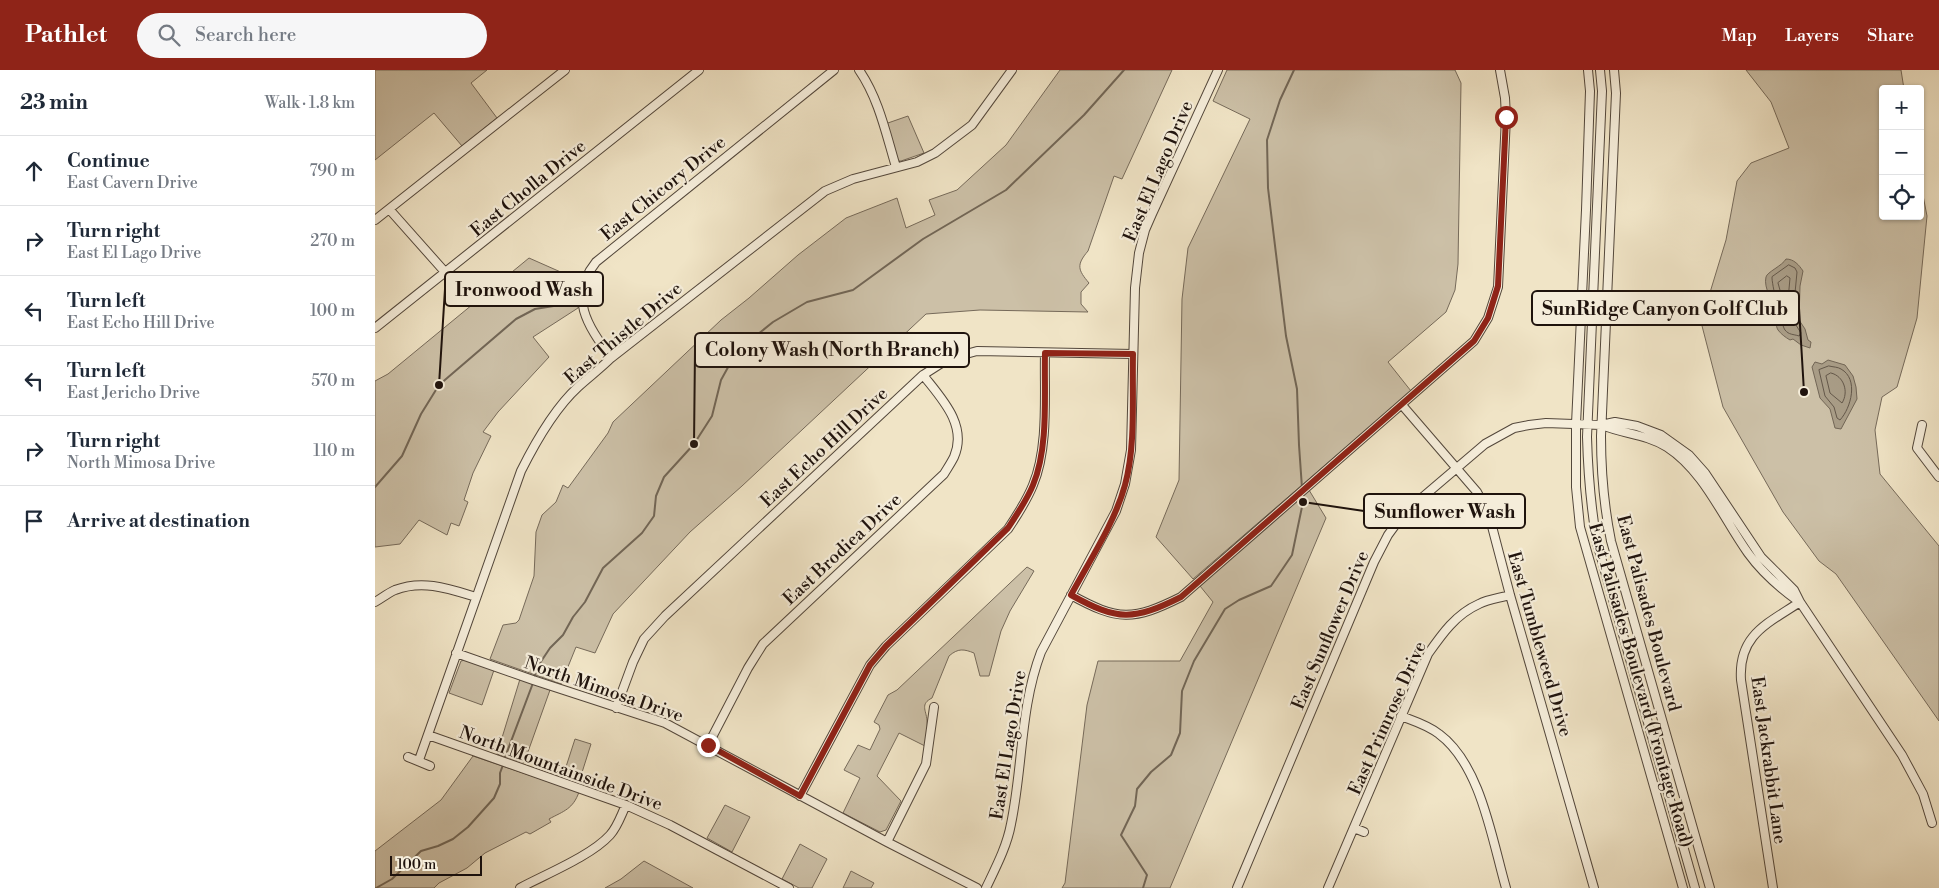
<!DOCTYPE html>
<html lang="en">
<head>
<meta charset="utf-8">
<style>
  :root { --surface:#fff; --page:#f6f6f7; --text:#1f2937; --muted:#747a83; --line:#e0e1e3; --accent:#8f2418 }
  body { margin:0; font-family:"Libre Bodoni",serif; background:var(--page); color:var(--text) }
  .controls { position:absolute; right:15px; top:15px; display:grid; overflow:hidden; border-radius:5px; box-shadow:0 1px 4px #0004 }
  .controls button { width:45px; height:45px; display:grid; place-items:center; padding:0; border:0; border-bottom:1px solid var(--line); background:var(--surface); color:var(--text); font:25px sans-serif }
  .scale { position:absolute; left:15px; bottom:12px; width:92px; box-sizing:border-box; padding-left:5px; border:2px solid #1f130d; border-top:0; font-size:14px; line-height:18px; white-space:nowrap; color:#1f130d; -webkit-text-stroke:4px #f5edda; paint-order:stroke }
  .stop { position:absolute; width:15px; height:15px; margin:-11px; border:4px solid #8f2418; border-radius:50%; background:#fff }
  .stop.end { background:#8f2418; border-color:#fff; box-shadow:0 1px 5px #0008 }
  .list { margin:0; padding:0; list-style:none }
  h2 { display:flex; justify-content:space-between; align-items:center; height:65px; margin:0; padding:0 20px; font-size:21px }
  h2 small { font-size:16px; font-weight:400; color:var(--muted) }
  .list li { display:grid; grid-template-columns:32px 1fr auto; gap:15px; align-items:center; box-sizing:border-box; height:70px; padding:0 20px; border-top:1px solid var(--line) }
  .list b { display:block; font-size:19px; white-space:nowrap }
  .list p { margin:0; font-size:16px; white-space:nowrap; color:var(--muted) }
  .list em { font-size:16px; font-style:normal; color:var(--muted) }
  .icon { flex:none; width:28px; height:28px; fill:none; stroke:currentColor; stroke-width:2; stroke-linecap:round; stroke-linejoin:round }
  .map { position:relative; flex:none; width:1564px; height:818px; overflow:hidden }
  header { display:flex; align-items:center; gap:30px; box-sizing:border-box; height:70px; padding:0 25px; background:var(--accent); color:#fff }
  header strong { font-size:24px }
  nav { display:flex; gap:28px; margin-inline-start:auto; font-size:18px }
  .search { width:350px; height:45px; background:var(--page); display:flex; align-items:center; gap:12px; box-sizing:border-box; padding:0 18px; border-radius:28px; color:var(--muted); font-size:19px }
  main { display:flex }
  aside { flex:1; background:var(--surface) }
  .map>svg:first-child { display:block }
  .green { fill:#ccc0a7; stroke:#766a5a }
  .water { fill:#a99d87; stroke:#726656 }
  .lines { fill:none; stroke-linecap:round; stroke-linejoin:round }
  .shore { stroke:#64584a; stroke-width:1 }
  .stream { stroke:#726656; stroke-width:2 }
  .minor-casing { stroke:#53473b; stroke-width:10 }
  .minor { stroke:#f5edda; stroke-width:8 }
  .route { stroke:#8f2418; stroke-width:6 }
  .labels { text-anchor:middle; stroke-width:4.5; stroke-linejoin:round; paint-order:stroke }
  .street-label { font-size:18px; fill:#1f130d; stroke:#f5edda }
  .leader { fill:none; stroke:#1f130d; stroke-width:2 }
  .callout-dot { fill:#1f130d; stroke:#f5edda; stroke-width:2 }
  .callout { fill:#f5edda; stroke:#1f130d; stroke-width:2 }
  .callout-label { font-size:19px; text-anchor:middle; font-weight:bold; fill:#1f130d }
</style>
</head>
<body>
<header>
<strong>Pathlet</strong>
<div class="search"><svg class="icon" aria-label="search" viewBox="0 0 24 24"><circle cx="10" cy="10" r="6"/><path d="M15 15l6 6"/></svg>Search here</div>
<nav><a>Map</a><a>Layers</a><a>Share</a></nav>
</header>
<main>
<aside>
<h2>23 min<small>Walk · 1.8 km</small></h2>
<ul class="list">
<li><svg class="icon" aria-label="ahead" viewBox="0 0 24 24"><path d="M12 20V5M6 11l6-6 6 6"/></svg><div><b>Continue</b><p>East Cavern Drive</p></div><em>790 m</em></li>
<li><svg class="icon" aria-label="right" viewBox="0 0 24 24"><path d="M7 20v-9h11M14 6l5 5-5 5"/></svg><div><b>Turn right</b><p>East El Lago Drive</p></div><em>270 m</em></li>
<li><svg class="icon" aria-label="left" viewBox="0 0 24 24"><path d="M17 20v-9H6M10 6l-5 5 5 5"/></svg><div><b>Turn left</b><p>East Echo Hill Drive</p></div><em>100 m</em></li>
<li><svg class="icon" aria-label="left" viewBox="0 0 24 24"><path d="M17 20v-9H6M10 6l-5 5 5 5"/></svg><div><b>Turn left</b><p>East Jericho Drive</p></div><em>570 m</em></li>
<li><svg class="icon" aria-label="right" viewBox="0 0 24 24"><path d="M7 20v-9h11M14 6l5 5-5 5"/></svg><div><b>Turn right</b><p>North Mimosa Drive</p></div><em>110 m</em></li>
<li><svg class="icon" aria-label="arrive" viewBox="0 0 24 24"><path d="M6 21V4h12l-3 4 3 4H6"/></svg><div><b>Arrive at destination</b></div></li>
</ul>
</aside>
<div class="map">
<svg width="1564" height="818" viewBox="0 0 1564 818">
  <rect width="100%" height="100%" fill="#f0e4c6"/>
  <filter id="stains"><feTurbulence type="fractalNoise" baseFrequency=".004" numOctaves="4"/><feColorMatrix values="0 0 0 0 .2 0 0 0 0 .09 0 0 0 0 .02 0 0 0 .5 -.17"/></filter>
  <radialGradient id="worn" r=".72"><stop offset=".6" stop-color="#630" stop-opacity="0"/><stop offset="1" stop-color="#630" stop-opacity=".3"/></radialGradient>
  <path class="green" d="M0,0h112l-16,13 26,35 -35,28 -28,-33 -59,47z
    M685,0h112l-50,109 -8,-3 -26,75c-12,14 -10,19 1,32l-8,9v12l7,8 -108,-2 -54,4 -184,172 -52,46 -77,82 -18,39 -19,-6 -15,37 -71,-25 13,-34 13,-2 3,-3 15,-44 2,-44 6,-17 14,-13 7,-17 5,3 40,-55 5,-11 108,-102 28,-22 49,-43 48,-37 51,-20 9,30 29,-13 -6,-15 28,-10 49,-45z
    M852,0h228l6,13 -3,181 -3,26 -9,22 -58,50 23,29 -218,188 -37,-42 23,-57 3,-181 6,-51 62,-129 -37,-18z
    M1371,0h155l3,19h-21v127h37v-36l7,36 -10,102 -20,69 -15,10 -7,33 5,44 59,72v175l-103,-147 -17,-13 -36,-49 -60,-105 -22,-85 25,-82 11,-59 14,-18 38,-15 -18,-46z
    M533,46l16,37 -23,8h-4l-12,-37z
    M154,188l52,23 -3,27 -45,29 16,20 -51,55 -15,20 8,4 -18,37 -9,27 4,2 -9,24 -8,-3 -4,12 -28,-15 -19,24 -25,3v-166l13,-7z
    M934,420l17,28 -156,370h-108l3,-5 22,-178 11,-44h82l33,-59 -13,-16z
    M652,497l7,4 -24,40 -9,20 -12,45h-9l-6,-23c-10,-4 -16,-5 -25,3l-17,42c-12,6 -6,12 -5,22 1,8 -1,18 -2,26l-26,-13 -22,43 24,25 -15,29 -6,2 -37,-19 17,-35 -16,-8 14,-25 12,5 10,-21 -1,-4 -5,-3 14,-27 9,-5z
    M90,590l29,10 -12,35 -33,-12 12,-32z
    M145,609l30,11 -26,73 -27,-9z
    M200,669l16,5 -12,38 -16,-6z
    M98,686l106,36c-6,17 -15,19 -30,27l2,3 -21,12 -4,-2 -41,21 -18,15 -28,15 -5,5h-59v-37l66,-51z
    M350,735l25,12 -18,35 -25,-14z
    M425,774l27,15 -15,29h-13l-17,-9z
    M269,791l49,27h-88l16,-9z
    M476,801l23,12 -3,5h-28z"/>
  <path class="water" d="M1411,189c8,0 13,6 17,12l-3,15 -1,34 6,9 3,11 3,2 -1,6 -9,-3 -8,-6 -3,1c-5,-3 -9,-6 -12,-10 -3,-5 -1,-10 -2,-16 -2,-11 -13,-26 -10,-37 1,-5 16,-11 20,-18z
    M1453,290l17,5 8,11 3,11 1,12 -16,30 -6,-1 -5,-19 -10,-11 -8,-31 3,-5 7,2z"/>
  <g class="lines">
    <path class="shore" d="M1414,195l6,3 2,4 -4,42 1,8 7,11 -2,3c-6,-2 -10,-1 -14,-6 -3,-3 -14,-48 -13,-53z
      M1412,206l3,2 -2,22 -3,2 -2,-1 -5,-18z
      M1454,296c4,1 9,1 12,3 18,10 10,39 -1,51l-3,-2 -3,-11 -9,-11 -6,-26z
      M1456,303c13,3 18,19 11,30l-12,-10 -4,-17z"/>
    <path class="stream" d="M919,0l-14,30 -13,40 1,48 18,148 11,53 2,56 3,43
      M0,417l27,-31 19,-42 18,-29 77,-66 19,-10 31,-5
      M159,608l4,-12 12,-18 13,-13 10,-18 12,-15 18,-34 39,-35 12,-17 2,-20 8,-19 30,-33 18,-28 9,-36 16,-29 36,-29 34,-20 46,-12 70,-51 83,-49 78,-75 40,-45
      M129,690l29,-77
      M1,818l16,-9 29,-28 17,-5 15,-7 15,-12 26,-29 6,-14v-11l3,-8
      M768,818l4,-13 -26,-40 14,-29 2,-17 14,-17 20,-17 9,-22 2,-42 12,-30 31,-52 14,-9 32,-14 21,-31 11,-53v-7"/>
    <g class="minor-casing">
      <path id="minor" d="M484,0c20,29 27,64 37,97
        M1213,0l2,21 -4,119 -10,214v63l4,40 103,361
        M1225,0l2,21 -15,346c1,36 4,71 10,106l98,345
        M1239,0l2,23 -15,343c0,36 3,70 10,105l99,347
        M14,139l56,63
        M0,150l190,-150
        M0,258l324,-258
        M236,288c-22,-31 -44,-60 -15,-96l238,-192
        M1027,335l75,87 12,23 21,80 84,293
        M1227,355c21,9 44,9 65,22 37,24 56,71 81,106 13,18 32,35 50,48
        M1547,355l-5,23 22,29
        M696,525c47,26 62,26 110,2l293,-256 14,-23 10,-31 8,-170 -1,-19 -5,-28
        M0,532c7,-4 13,-9 20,-12 28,-11 55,-1 81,7
        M81,583l77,27 132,43 222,119 90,46
        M241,638l17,-46 11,-23 21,-23 258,-241 25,-16 29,-8 156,3
        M1026,646c13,5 27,9 38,18 42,31 53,106 67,154
        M53,665l198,70 44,20 119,63
        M333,675l40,-77 15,-24 181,-170c3,-5 7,-11 10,-17 14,-32 -13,-59 -31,-82
        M33,687l22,9
        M44,690l102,-289c14,-28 34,-63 57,-84 11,-10 23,-19 33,-29l214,-167 28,-12 64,-17 18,-9 37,-28 40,-55
        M425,726l70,-131 16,-19 122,-117c10,-15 19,-29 25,-44 16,-38 11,-92 12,-132
        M979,758l10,4
        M512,772l39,-78 8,-57
        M145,818c26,-14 71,-32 90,-53 8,-9 11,-20 16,-30
        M611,818c10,-21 21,-42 25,-64 12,-57 9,-117 30,-172l75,-141 9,-27 6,-34 4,-162 4,-35 6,-23 7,-16 66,-144
        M862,818l137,-326 14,-27 16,-22 81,-69 29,-16 15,-3 17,-2 55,2 14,-3 22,4 24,9 28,20 16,18 56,84 33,33 6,12 102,153 21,39 9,29
        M953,818l100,-234c14,-20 28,-40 51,-50 9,-5 21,-6 31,-9
        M1398,818l-32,-208c-3,-45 26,-56 59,-78"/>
    </g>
    <use href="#minor" class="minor"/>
  </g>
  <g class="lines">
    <path class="route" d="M333,675l92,51 70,-131 16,-19 122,-118c9,-14 19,-28 25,-43 16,-38 11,-92 12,-132l88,1c-1,42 3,91 -8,131 -10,37 -35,75 -54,110 47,26 62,26 110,2l293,-256 14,-23 10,-32 8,-169"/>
  </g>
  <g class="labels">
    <g class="street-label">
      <text transform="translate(783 101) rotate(-67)" y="6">East El Lago Drive</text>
      <text transform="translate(153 118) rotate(-39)" y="6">East Cholla Drive</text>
      <text transform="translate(288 118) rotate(-39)" y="6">East Chicory Drive</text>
      <text transform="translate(248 263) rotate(-40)" y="6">East Thistle Drive</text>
      <text transform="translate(449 377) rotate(-43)" y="6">East Echo Hill Drive</text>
      <text transform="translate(467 479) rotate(-43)" y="6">East Brodiea Drive</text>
      <text transform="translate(1274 543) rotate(75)" y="6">East Palisades Boulevard</text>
      <text transform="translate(955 560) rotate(-67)" y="6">East Sunflower Drive</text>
      <text transform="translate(1165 574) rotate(74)" y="6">East Tumbleweed Drive</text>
      <text transform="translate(1266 615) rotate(74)" y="6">East Palisades Boulevard (Frontage Road)</text>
      <text transform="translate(229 619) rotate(19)" y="6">North Mimosa Drive</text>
      <text transform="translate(1012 648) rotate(-66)" y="6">East Primrose Drive</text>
      <text transform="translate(633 675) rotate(-81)" y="6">East El Lago Drive</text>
      <text transform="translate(1394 690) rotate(82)" y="6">East Jackrabbit Lane</text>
      <text transform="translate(186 698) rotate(20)" y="6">North Mountainside Drive</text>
    </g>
  </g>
  <path class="leader" d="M64 315L70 219M1429 322L1424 238M319 374L320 280M928 432L989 441"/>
  <g class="callout-dot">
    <circle cx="64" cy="315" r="5"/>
    <circle cx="1429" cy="322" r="5"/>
    <circle cx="319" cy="374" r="5"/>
    <circle cx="928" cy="432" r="5"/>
  </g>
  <g class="callout">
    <rect x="70" y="202" width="158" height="34" rx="5"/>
    <rect x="1157" y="221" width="267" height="34" rx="5"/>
    <rect x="320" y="263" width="274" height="34" rx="5"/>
    <rect x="989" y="424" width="161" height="34" rx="5"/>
  </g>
  <g class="callout-label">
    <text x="149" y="226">Ironwood Wash</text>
    <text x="1290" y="245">SunRidge Canyon Golf Club</text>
    <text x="457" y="286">Colony Wash (North Branch)</text>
    <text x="1070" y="448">Sunflower Wash</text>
  </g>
  <rect width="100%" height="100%" filter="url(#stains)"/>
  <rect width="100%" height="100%" fill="url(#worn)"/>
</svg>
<div class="controls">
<button>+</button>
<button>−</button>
<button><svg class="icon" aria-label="locate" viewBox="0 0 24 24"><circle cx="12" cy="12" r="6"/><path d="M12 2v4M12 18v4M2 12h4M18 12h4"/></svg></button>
</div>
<div class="scale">100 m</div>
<div class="stop" style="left:1131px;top:47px"></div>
<div class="stop end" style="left:333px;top:675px"></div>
</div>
</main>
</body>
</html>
